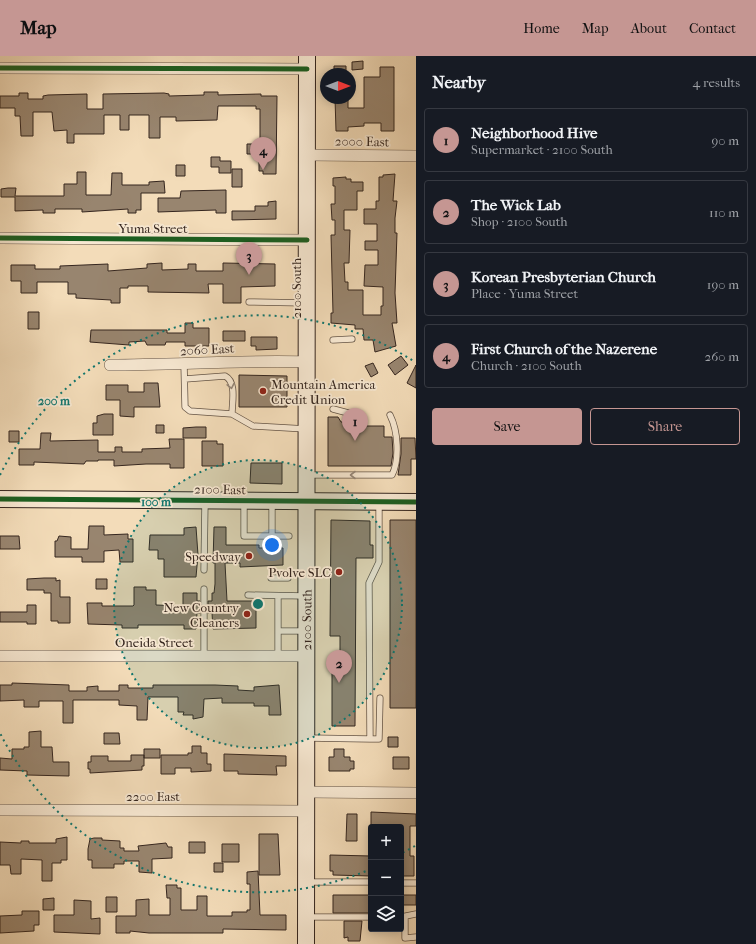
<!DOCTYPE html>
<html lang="en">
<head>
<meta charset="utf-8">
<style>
  :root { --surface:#171b24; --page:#20242c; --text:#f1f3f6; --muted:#9ea1a6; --line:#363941; --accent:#c59692 }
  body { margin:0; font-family:"IM FELL French Canon",serif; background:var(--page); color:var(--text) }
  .controls { position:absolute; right:12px; bottom:12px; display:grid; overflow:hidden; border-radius:4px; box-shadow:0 2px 10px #0003 }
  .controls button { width:36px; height:36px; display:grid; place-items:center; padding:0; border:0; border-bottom:1px solid var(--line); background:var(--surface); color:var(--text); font:20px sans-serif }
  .compass { position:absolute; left:320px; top:12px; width:36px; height:36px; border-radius:50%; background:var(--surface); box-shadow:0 2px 10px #0003; rotate:90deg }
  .you { position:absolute; left:272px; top:489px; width:14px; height:14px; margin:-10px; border:3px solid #fff; border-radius:50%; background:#1a73e8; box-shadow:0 0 0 6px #1a73e833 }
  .badge { display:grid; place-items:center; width:26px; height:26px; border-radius:50%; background:var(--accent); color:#111; font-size:13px; font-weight:700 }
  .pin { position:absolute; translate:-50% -33px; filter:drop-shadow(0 1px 2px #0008) }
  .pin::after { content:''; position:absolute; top:21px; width:14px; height:12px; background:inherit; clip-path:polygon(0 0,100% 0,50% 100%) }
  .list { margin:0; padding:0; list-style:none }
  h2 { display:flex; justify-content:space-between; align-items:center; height:52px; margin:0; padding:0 16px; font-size:17px }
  h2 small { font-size:13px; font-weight:400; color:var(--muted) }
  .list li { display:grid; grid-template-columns:26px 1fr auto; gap:12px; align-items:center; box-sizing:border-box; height:64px; margin:0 8px 8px; padding:0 8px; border:1px solid var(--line); border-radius:4px }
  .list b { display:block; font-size:15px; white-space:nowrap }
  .list p { margin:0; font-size:13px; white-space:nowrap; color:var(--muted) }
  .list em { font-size:13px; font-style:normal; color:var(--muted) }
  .actions { display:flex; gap:8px; padding:12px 16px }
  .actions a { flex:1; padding:9px 0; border:1px solid var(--accent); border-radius:4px; text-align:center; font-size:14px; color:var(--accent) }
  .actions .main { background:var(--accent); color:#111 }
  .icon { flex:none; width:22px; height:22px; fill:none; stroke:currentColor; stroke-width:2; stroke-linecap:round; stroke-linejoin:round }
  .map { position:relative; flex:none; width:416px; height:888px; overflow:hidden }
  header { display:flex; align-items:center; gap:24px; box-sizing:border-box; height:56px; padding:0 20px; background:var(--accent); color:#111 }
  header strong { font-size:19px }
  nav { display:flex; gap:22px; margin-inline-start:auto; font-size:14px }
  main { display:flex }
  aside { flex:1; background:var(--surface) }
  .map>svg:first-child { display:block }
  .building { fill:#98856f; stroke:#35261f }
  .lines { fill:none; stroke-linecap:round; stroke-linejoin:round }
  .lane-casing { stroke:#645446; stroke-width:7 }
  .street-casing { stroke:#645446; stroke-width:12 }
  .secondary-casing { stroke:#35261f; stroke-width:18 }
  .lane { stroke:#f7e8d2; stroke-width:5.5 }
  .street { stroke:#f7e8d2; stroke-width:11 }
  .secondary { stroke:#f7e8d2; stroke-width:16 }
  .cycleway-casing { stroke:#f7e8d2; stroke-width:8 }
  .cycleway { stroke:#1b5e20; stroke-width:5 }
  .oneway { stroke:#968778 }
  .ring { fill:none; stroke:#0f766e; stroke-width:2; stroke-dasharray:2 4 }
  .poi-dot { fill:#8f2418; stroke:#f7e8d2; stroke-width:1.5 }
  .labels { text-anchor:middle; stroke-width:3.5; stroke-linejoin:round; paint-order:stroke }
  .street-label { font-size:13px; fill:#35261f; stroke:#f7e8d2 }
  .poi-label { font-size:13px; fill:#35261f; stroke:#f7e8d2; text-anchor:end }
  .centre { fill:#0f766e; stroke:#f7e8d2; stroke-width:2 }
  .ring-label { font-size:12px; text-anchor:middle; font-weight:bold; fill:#0f766e; stroke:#f7e8d2; stroke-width:3.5; stroke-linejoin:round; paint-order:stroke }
</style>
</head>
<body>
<header>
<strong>Map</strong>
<nav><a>Home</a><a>Map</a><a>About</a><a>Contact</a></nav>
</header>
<main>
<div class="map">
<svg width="416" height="888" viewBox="0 0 416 888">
  <rect width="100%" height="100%" fill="#f3dcb9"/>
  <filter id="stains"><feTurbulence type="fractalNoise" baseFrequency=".005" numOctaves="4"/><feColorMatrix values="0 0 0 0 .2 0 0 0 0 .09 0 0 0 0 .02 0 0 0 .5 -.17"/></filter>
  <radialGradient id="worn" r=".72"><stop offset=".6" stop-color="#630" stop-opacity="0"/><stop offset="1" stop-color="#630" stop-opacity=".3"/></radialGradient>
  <path class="building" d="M363,5v8l-11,1v-8z
    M334,10h12v8h-12z
    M380,11h14v64h-13v-8h-17v3l-16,1v4h-12l-1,-33h13v10h16v-31h16z
    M204,36h14v3l43,-1v2h16l-1,78h-13v-3h-4v-17h-12v-10h13v-35h-4v-3h-38l-1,14 -41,1v-4h-16v21h-11v-23h-20v15h-9v-15h-16v19h-30v9h-7v-13l-13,1 -2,-19h-19v24h-12l-1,-20h-5v-8h-15v-12h19v-3h9v6h15v-3l5,-1 39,-1v15h16v-15l61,-1 5,1v2l35,-1z
    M211,101h9v4h11v12h-12v-6h-8z
    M176,109h9v11h-9z
    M232,113h10v18h-10z
    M77,116h9v23h25l1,-22h10v12h27v-3l15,-1 1,12h-24v17h-5v3h-8v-4l-46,3v-3h-27v4h-12v-3l-28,1v-14h-14v-8l7,-1h8l-1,8h49v-12h13z
    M395,118l-2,27h4l-2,17v15h2l-2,60 2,30h-5l4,23 -21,6 -2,-12h-9l-1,-11h-8v-4l-24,-2v-10h2l-2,-78h4v-15h-3l-1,-16h4v-18h-2v-8l13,-1v2h5v3h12v9h-6v19h-13v20h6l-1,33h-5l1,19h3v8h15v25h18v-9h2v-19l-19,-1 1,-21h13v-15h-13v-9h12v-17h-13v-15h12v-8h3v-24h4v-2z
    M226,134v23h-10v-3l-58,2v-14h22l1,-7z
    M276,145v18l-44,1v-9h23v-5h13v-4z
    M162,207v7l26,-1v-5h8v7h27v-8l52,1v22l-34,1v16h-18v-19h-15l1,9 -61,-1v-6h-20v2h-8v15h-9v-3l-35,-2v-4h-8v-12h-31v11h-16v-12h-10v-16h24v4h25v-3l48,-2v7l39,-3v-4z
    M28,256h11v17h-11z
    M185,267h8v5h16v18h-24v-4h-19l-1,3h-18l-2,-4 -16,1v3l-39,-3 1,-12h76v3h18z
    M223,275h22v10h-22z
    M251,281h26v12l-21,1v-4h-5z
    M401,300l7,9 -13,10 -7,-10z
    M373,307l5,10 -7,4 -6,-11z
    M416,309v23l-9,-5z
    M239,319l48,1v31h-48z
    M144,327h14l2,24h-26v10l-14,-1v-16h-14v-15h22v7h16z
    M104,358h9v21h-20v-12h4v-7z
    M328,361h10l3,5h12v4h31v11h8l1,16 -2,13h-63z
    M156,369h8v8h-8z
    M196,371h10v11h-23v-10z
    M9,375h10v11h-10z
    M41,377h10l-1,8 48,-1v12h17v-5h7v5h20v-3l28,-1 -1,-9h15v29h-14v-4h-24l-32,2v-6h-16v1h-12l-2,3 -50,-2v3h-15v-16h21z
    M401,382h14l1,21h-5v16h-13l3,-21z
    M202,385h15v3h6v22h-21z
    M251,407h31v21l-32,-1z
    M331,464l39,1v24h3v13h-17l-1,168h-23v-71h8v-19h-10z
    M390,464h26v188h-26z
    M89,470h15v9l24,-1v5h5v23h-13l-1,-12 -15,1v11h-22v-5h-27v-16h2l2,-5 12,1v12h17z
    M196,471l2,28 -2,22h-32v-18h-6v-9h-9l1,-15h34v-7z
    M214,471h12v18h33v3h24v17l-43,2v-4h-15l2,38h29v27l-43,1 -1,-16h-4v-12h4v-8h2l1,-9v-21h-2z
    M0,480h19l1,13h-20z
    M44,522h12v3l4,-1v17h10v26h-12v-2h-7v-28h-7v-3h-17v-11z
    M96,523h11v10h-11z
    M134,531h12v3h10v15l27,1v-13h14v8h3v12h-3l-1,16h-12v-4h-46v3h-16v-3l-34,-1 -1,-21h15v3h31l1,-1z
    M27,549h9v19h-9v-2h-27v-10h27z
    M12,627l57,2v6h18v-4l11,-1v5h21v-6h9v3h25v-3h62l23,1v4l16,1v-4l25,-2 2,30h-12v-9h-15v-3h-32v-5l-18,1 -1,18 -10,2v-4h-10l1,-3h-6v-15h-30l-1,23h-10v-14l-18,-1v-5h-46v23h-10v-22h-24v6h-15v-7l-24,1v-16h12z
    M41,675v16h11l1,15h16v14l-42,-1v-4l-27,-1v-12l12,1v-10h12v-2h5v-15z
    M104,677h15l1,11h-16z
    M388,681h10v10h-10z
    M192,690h9v7h6v11h4v7l-20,1v-4h-16v6h-14v-19h27v-2h4z
    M144,693h16v9h-16z
    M334,693h10v8h6v4h4v8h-4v2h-21v-14h5z
    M224,698l62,2v10h-10l1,9 -39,-1v-3h-14z
    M131,699h13v11h-2v4l-52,3v-4h-2v-7h3v-6h17v5h23z
    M393,701h16v12h-16z
    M371,756l45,2v12h-6v30h4v20h-13v-49h-30z
    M347,758h10v27h-11z
    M259,778h19l2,41h-21z
    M67,781v23h-6v3h-9v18h-10v-21l-21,-1v15h-10l-1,-9h-10v-23l21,1v-2h8v2h27v-4z
    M94,782h8v2l18,1v7h4v3h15l-1,-5 28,-3 2,4h4v11l-20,1v14l-13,-1v-11h-15v3h-10v4h-22v-8h-4v-11l2,-10z
    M189,786h16v11h-16z
    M222,788h17v18h-17z
    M330,799l41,1v20l-38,-1v-4h-3z
    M214,807h9v9h-9z
    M258,815l2,44h26v15l-63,-1v4h-74l-19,-2v2h-14v-17h20v-16l13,-1v16h21v-17h-3l-1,-13h11v3h4v22h16v-14h10v20h25v-4h15v-2h3v-26h-3v-12z
    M333,839h38v18h-38z
    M401,839h15v10h-15z
    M106,841h11v15h-11z
    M54,842v12h-11v-11z
    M74,844l17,1v18l9,-1v16l-46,-2v-17h20z
    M22,855h17v14h-5v6l-34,2v-17l22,-1z
    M344,865h18l-2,20h-12v-4l-4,1z"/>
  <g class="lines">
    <g class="lane-casing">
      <path id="lane" d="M249,246l57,1
        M333,284l19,-1
        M184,308l1,43 5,4 42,3 21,12 53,3
        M185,323l40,-3c12,6 7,27 7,38
        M333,353l19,5
        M307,419h85c8,-16 6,-44 -2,-60
        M244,447v33h45
        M272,480v-34
        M204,514l1,-68
        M271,522h17
        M248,539l57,1
        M278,540v60
        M278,575h28
        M204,600v-67
        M308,682l62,1 -1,-156 10,-21v-58
        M370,683h9l1,-41
        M306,826h65
        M401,827h15
        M308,861h63
        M401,861l15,-3
        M405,861v21l11,-1"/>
    </g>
    <g class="street-casing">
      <path id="street" d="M0,12l307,1
        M307,99l109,1
        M0,182l307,2
        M110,309c65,0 131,-5 196,-3
        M0,600h307
        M307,736l109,1
        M0,754l306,1"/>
    </g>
    <g class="secondary-casing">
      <g id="secondary">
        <path d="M0,443l416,3"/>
        <path id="s1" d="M306,888l1,-888"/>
      </g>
    </g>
    <use href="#lane" class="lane"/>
    <use href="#street" class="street"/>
    <use href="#secondary" class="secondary"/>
    <g class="cycleway-casing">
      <path id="cycleway" d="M0,12l307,1
        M0,182l307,2
        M0,443l416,3"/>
    </g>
    <use href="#cycleway" class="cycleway"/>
  </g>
  <defs><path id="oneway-chevron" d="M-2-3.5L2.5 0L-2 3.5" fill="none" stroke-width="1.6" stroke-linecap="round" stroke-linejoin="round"/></defs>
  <g class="oneway">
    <use href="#oneway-chevron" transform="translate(231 330) rotate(78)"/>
    <use href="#oneway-chevron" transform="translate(353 419) rotate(-180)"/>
  </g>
  <circle cx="258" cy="548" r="144" fill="#0f766e" fill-opacity=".12"/>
  <g class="ring">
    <circle cx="258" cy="548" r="144"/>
    <path d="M415 790A288 288 0 0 1 402 797M371 813A288 288 0 0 1 0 677M0 419A288 288 0 0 1 415 306"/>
  </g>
  <g class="poi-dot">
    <circle cx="263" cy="335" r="4"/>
    <circle cx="249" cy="500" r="4"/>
    <circle cx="339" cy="516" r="4"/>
    <circle cx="247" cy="558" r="4"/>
  </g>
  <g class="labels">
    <g class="street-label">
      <text transform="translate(362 85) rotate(1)" y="5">2000 East</text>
      <text x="153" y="177">Yuma Street</text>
      <text transform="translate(296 232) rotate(-90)" y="5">2100 South</text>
      <text transform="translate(207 293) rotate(-3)" y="5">2060 East</text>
      <text transform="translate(220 433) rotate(1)" y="5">2100 East</text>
      <text dy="5" stroke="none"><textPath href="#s1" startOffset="324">2100 South</textPath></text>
      <text x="154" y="591">Oneida Street</text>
      <text x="153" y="745">2200 East</text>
    </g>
    <g class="poi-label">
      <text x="271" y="333" text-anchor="start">Mountain America<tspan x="271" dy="15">Credit Union</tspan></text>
      <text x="241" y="505">Speedway</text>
      <text x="331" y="521">Pvolve SLC</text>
      <text x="239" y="556">New Country<tspan x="239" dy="15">Cleaners</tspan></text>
    </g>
  </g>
  <circle cx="258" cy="548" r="6" class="centre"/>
  <g class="ring-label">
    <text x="54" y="349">200 m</text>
    <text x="156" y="450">100 m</text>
  </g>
  <rect width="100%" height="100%" filter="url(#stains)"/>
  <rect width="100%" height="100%" fill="url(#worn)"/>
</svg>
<div class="controls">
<button>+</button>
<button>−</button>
<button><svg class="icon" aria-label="layers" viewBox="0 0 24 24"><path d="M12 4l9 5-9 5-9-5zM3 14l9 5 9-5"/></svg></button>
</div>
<svg class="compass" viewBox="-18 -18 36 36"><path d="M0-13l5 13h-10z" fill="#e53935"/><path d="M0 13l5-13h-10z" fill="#9ea1a6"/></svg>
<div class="you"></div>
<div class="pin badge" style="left:355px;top:385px">1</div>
<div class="pin badge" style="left:339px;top:627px">2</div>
<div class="pin badge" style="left:249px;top:219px">3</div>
<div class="pin badge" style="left:263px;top:114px">4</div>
</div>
<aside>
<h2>Nearby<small>4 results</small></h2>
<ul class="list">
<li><span class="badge">1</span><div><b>Neighborhood Hive</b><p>Supermarket · 2100 South</p></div><em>90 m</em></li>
<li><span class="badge">2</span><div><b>The Wick Lab</b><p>Shop · 2100 South</p></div><em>110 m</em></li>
<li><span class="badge">3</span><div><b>Korean Presbyterian Church</b><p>Place · Yuma Street</p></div><em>190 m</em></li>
<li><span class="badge">4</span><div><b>First Church of the Nazerene</b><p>Church · 2100 South</p></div><em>260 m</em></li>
</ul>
<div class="actions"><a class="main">Save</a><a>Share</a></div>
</aside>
</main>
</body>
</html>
